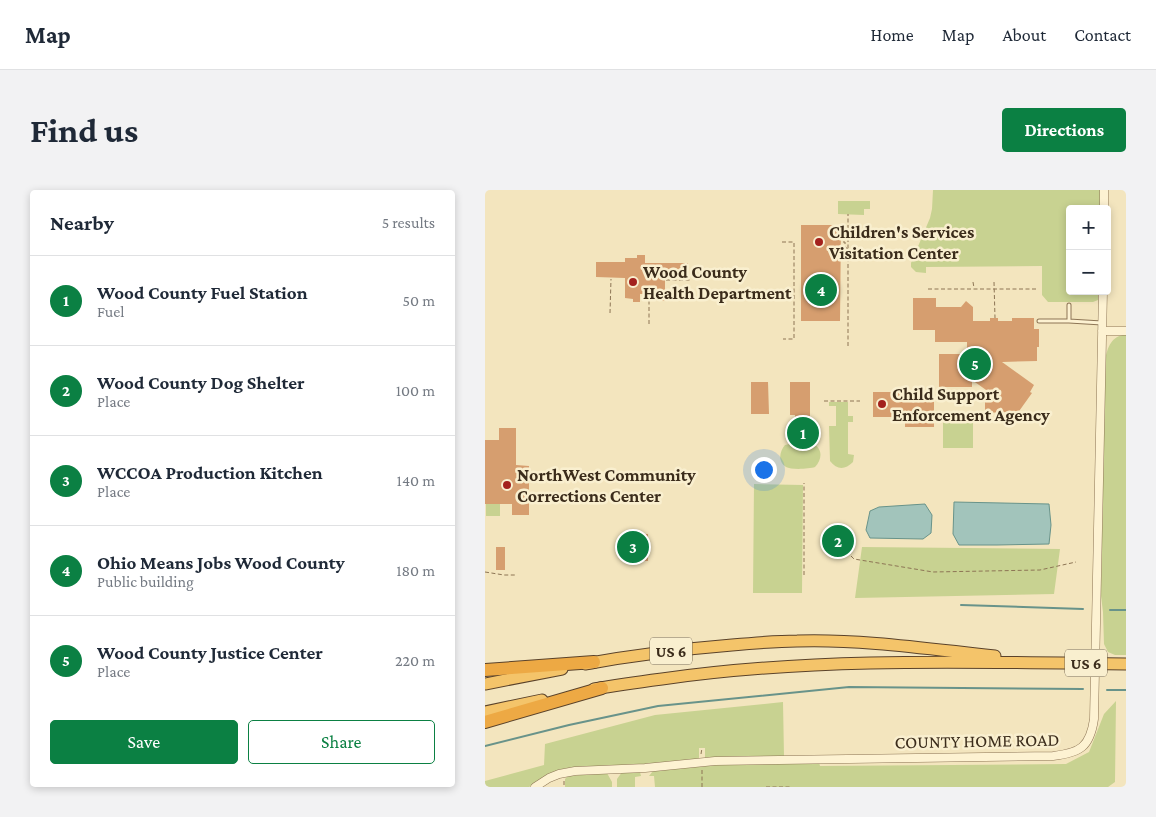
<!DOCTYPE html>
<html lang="en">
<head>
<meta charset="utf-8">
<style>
  :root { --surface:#fff; --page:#f2f2f3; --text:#1f2937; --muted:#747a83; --line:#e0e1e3; --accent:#0b8043 }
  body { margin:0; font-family:"Crimson Pro",serif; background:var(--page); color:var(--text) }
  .controls { position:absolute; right:15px; top:15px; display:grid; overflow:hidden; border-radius:5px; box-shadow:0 2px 8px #0003 }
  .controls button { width:45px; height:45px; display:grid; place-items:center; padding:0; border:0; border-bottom:1px solid var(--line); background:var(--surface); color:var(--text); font:25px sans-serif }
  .you { position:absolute; left:278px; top:279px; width:18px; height:18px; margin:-12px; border:4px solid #fff; border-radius:50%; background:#1a73e8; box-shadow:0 0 0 8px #1a73e833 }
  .badge { display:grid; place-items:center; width:32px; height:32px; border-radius:50%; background:var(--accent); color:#fff; font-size:16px; font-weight:700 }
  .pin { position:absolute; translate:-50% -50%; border:2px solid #fff; box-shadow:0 1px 5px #0006 }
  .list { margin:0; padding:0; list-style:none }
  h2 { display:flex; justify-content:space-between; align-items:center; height:65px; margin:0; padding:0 20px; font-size:21px }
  h2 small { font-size:16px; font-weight:400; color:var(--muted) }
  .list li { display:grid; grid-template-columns:32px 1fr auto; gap:15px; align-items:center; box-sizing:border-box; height:90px; padding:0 20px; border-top:1px solid var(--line) }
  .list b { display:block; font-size:19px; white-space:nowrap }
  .list p { margin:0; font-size:16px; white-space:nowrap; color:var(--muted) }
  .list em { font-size:16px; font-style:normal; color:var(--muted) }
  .actions { display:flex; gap:10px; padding:15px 20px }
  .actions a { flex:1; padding:11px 0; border:1px solid var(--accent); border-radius:5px; text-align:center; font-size:18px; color:var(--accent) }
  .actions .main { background:var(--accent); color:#fff }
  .map { position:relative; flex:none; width:641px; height:597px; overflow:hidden; border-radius:5px }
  header { display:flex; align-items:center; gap:30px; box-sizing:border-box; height:70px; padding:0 25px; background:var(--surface); border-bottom:1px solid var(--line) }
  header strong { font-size:24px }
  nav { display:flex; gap:28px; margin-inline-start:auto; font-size:18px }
  .intro { display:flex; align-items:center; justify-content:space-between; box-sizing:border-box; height:120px; padding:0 30px }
  h1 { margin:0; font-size:35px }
  .button { padding:12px 22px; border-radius:5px; background:var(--accent); color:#fff; font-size:18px; font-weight:700 }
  main { display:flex; gap:30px; padding:0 30px }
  aside { flex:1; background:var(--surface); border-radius:5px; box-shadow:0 2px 8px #0003 }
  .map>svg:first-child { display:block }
  .green { fill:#c8d291 }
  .water { fill:#a2c4bb; stroke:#68938a }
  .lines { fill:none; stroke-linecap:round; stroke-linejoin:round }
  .stream { stroke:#68938a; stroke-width:2 }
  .building { fill:#d69e6f }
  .service-casing { stroke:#8d7555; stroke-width:5 }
  .tertiary-casing { stroke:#8d7555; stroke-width:9 }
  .trunk-casing { stroke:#5a422a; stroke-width:13 }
  .motorway-casing { stroke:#5a422a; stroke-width:14 }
  .path { stroke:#8d7555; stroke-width:1; stroke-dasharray:4 2.5; stroke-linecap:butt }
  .service { stroke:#fdf2d2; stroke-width:3 }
  .tertiary { stroke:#fdf2d2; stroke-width:8 }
  .trunk { stroke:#f4c46a; stroke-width:11 }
  .motorway { stroke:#eda944; stroke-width:12 }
  .poi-dot { fill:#a3211d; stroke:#f9efcf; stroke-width:2 }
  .labels { text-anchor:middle; stroke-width:5; stroke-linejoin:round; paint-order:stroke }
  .shield { fill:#f9efcf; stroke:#746651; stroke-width:1 }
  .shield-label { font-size:16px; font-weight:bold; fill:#3b2c1b }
  .poi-label { font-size:18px; font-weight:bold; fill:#3b2c1b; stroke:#f9efcf; text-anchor:start }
  .street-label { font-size:18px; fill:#3b2c1b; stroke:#f9efcf }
</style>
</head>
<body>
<header>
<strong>Map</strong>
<nav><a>Home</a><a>Map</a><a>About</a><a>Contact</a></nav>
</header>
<div class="intro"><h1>Find us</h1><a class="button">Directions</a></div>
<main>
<aside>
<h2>Nearby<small>5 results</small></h2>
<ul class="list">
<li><span class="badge">1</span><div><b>Wood County Fuel Station</b><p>Fuel</p></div><em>50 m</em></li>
<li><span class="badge">2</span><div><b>Wood County Dog Shelter</b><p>Place</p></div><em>100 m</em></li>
<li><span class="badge">3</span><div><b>WCCOA Production Kitchen</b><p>Place</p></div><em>140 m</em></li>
<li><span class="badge">4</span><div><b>Ohio Means Jobs Wood County</b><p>Public building</p></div><em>180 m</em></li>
<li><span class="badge">5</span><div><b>Wood County Justice Center</b><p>Place</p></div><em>220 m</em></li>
</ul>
<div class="actions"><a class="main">Save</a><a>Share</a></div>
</aside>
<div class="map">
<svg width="641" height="597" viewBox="0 0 641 597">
  <rect width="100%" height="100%" fill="#f3e5be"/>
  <path class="green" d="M448,0h167v19h-30v82h28v9l-5,2h-45l-6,-7v-29l-116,1v6l-10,-1 -5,-5v-4l19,-45 2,-9z
    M353,11h32v8h-6v6l-26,-1z
    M641,144v321h-11l-7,-3 -4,-8 -1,-32 -2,-16 4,-236c3,-14 6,-23 21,-26z
    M344,212h19v14h5v6h-5v32l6,1 -1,7c-8,8 -16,8 -23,-1l-1,-35h7v-20h-7z
    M458,224h30v34h-30z
    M325,253c13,3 13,16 5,24 -6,2 -24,3 -29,0 -9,-6 -6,-16 -1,-22l5,-1z
    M269,294l49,1 -1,108h-49z
    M1,314h14v12h-14z
    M377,357l198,2 -6,45 -199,4z
    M631,511l-1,81 -7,5h-453l-1,-11h-5l4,-5 63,-6 103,-3 1,4 246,-2 23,-12 15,-38z
    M298,512l1,54 -63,1 -16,1v-10h-6v11l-64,6 -60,2 -12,2 -11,4 -23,14h-44v-6l59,-16 1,-21 110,-29z
    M137,582h18l1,4 -6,1v10h-18v-8z
    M122,583l5,9v5h-47v-8l3,-3z"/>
  <path class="water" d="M469,312l95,2 2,21 -2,19 -52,1h-38l-6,-11z
    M440,314l7,11 -1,18 -8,6 -53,-1 -4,-8 4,-19 9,-4z"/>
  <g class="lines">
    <path class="stream" d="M476,415l122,4
      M625,420h16
      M622,500h19
      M0,556l84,-21 89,-19 191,-19 234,2"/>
  </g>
  <path class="building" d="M316,35h40l-1,96h-39z
    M152,65h8v8h43l-1,15 -22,-1v24h-14v-7h-11v8h-7v-3l-8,-1v-20l-29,-1v-15h29v-4h12z
    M428,108h23v9h25l5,-6 7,6v14h17v-3h8v3h14v-3h22v11h5v18h-2v14l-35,1 32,23 -4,7 2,1 -15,21 -5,-3 -2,3 -3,-2 -22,1v-15l4,-6 -17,-12v7h-33v-33h28v-12h-32v-12h-22z
    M266,192h17l1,32h-18z
    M305,192h20v59h-15v-26h-5z
    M388,202h31v4h30v31h-29v-10h-32z
    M14,238h17v37l13,1v49h-17v-11h-27v-64h14z
    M147,344h16v27h-15v-6h-15v-15h14z
    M341,344l24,1v14l-24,-1z
    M11,357h9v23h-9z"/>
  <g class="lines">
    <g class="service-casing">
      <path id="service" d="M584,115v16l33,2
        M554,131h30"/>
    </g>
    <g class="tertiary-casing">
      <path id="tertiary" d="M619,19v-19
        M617,141h24
        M50,597l14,-9 10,-4 16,-3 70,-3 70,-7 338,-5c27,-3 37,-9 41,-37l9,-428"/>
    </g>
    <g class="trunk-casing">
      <path id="trunk" d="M100,474c49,-9 98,-15 147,-19 22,-2 44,-4 65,-4 66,-2 132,8 198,15
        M0,494l77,-15
        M109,499c23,-4 45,-7 68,-10 153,-22 309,-17 464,-15
        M0,522l57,-12"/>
    </g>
    <g class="motorway-casing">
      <path id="motorway" d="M0,480l109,-8
        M0,532l117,-34"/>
    </g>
    <path class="path" d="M364,43h12v2
      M297,52h12v97h-11
      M358,52h2v5l3,2
      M181,90h25
      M488,92l1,6
      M509,92l1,36
      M443,99h108
      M125,123l1,-34
      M164,134v-28
      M363,156v-132
      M339,211h36
      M366,366l3,3 79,13 107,-2 36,-8
      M0,382l19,3h11
      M319,385v-92
      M216,564l1,-6
      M217,580v17
      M79,591v6
      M281,597h25"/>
    <use href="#service" class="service"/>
    <use href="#tertiary" class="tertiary"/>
    <use href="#trunk" class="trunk"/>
    <use href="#motorway" class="motorway"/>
  </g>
  <g class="poi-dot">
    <circle cx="334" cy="52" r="5"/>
    <circle cx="148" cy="92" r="5"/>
    <circle cx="397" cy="214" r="5"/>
    <circle cx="22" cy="295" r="5"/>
  </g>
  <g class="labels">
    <g class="shield">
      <rect x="165" y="447.5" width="42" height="27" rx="4"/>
      <rect x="580" y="459.5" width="42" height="27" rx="4"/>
    </g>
    <g class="shield-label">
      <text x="186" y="467">US 6</text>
      <text x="601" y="479">US 6</text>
    </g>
    <g class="poi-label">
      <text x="344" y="48">Children's Services<tspan x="344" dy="21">Visitation Center</tspan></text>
      <text x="158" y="88">Wood County<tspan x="158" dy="21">Health Department</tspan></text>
      <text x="407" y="210">Child Support<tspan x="407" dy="21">Enforcement Agency</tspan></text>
      <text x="32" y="291">NorthWest Community<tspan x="32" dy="21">Corrections Center</tspan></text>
    </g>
    <g class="street-label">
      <text transform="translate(492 551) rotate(-1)" y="6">COUNTY HOME ROAD</text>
    </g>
  </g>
</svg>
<div class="controls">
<button>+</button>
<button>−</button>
</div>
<div class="you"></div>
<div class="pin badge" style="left:318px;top:243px">1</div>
<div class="pin badge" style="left:353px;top:351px">2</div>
<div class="pin badge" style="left:148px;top:357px">3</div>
<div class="pin badge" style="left:336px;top:100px">4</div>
<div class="pin badge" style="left:490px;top:174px">5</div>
</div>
</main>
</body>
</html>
